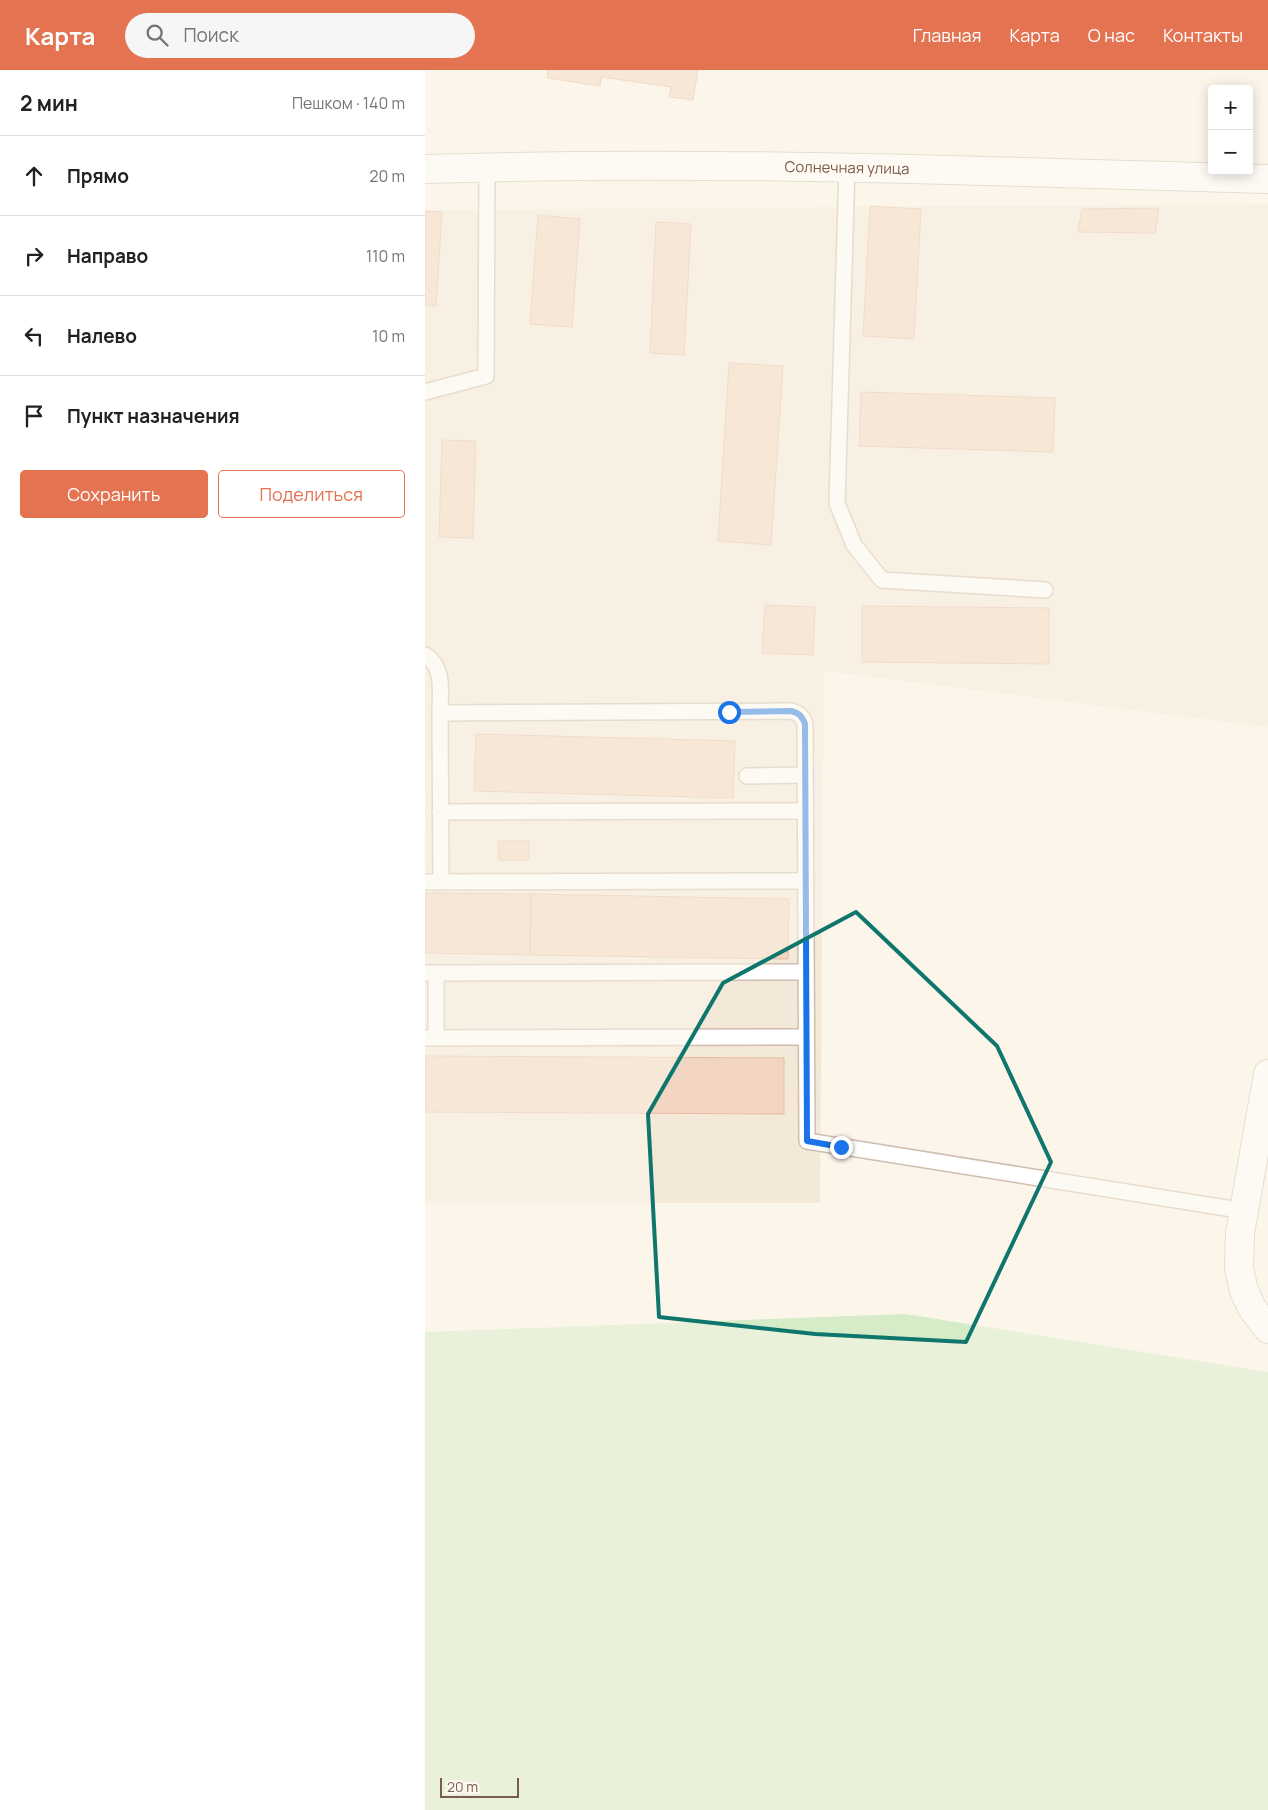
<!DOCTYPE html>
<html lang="ru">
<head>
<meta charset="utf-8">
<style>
  :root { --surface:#fff; --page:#f6f6f6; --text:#202124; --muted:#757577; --line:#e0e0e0; --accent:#e47352 }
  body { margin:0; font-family:Manrope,sans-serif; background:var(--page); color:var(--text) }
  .controls { position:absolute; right:15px; top:15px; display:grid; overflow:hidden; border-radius:5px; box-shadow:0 2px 12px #0003 }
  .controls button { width:45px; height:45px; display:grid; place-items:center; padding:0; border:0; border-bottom:1px solid var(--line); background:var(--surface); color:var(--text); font:25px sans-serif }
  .scale { position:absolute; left:15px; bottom:12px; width:79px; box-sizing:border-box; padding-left:5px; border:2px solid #785c4d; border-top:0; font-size:14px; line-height:18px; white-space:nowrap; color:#785c4d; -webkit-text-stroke:4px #fff9f1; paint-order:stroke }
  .stop { position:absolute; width:15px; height:15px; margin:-11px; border:4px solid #1a73e8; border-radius:50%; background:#fff }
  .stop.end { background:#1a73e8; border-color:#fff; box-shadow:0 1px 5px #0008 }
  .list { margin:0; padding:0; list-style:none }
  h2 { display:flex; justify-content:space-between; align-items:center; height:65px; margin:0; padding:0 20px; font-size:21px }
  h2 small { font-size:16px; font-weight:400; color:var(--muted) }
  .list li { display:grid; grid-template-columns:32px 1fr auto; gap:15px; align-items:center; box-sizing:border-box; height:80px; padding:0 20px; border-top:1px solid var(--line) }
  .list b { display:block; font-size:19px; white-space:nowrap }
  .list em { font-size:16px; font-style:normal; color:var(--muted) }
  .actions { display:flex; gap:10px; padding:15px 20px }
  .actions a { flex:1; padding:11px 0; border:1px solid var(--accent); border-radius:5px; text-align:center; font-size:18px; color:var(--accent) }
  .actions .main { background:var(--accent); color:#fff }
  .icon { flex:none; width:28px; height:28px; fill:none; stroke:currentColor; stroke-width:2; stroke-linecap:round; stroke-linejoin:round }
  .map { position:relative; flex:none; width:843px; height:1740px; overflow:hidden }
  header { display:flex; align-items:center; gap:30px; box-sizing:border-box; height:70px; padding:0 25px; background:var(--accent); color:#fff }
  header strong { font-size:24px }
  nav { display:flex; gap:28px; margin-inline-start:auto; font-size:18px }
  .search { width:350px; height:45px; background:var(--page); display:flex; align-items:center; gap:12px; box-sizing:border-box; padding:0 18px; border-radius:28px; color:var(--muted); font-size:19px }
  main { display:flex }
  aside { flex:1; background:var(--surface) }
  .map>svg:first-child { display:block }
  .residential { fill:#f4e8d9 }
  .green { fill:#d6ebc8 }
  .building { fill:#f2d5c2; stroke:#e4bca3 }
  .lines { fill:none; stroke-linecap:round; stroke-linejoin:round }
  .service-casing { stroke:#cfbeaf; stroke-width:18 }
  .minor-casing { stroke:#cfbeaf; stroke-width:30 }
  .service { stroke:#fff; stroke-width:15 }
  .minor { stroke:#fff; stroke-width:28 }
  .route { stroke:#1a73e8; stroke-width:6 }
  .marked { fill:none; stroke:#0f766e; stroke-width:4; stroke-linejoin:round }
  .labels { text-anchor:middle; stroke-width:4; stroke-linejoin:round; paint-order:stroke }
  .street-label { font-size:15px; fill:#785c4d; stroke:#fff9f1 }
</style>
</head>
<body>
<header>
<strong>Карта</strong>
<div class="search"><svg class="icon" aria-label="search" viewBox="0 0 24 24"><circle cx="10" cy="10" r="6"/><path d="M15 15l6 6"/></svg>Поиск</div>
<nav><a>Главная</a><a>Карта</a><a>О нас</a><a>Контакты</a></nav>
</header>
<main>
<aside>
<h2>2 мин<small>Пешком · 140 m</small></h2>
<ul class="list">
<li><svg class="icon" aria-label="ahead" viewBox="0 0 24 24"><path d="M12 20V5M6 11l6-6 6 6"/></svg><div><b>Прямо</b></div><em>20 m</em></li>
<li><svg class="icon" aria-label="right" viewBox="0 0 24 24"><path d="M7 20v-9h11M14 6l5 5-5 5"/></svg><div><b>Направо</b></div><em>110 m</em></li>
<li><svg class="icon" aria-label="left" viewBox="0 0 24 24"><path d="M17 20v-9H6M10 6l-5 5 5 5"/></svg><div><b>Налево</b></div><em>10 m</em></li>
<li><svg class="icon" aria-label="arrive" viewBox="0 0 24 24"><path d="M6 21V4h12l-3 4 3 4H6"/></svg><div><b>Пункт назначения</b></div></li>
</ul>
<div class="actions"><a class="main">Сохранить</a><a>Поделиться</a></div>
</aside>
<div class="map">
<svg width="843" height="1740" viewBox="0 0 843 1740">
  <rect width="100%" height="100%" fill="#fcf5ea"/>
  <path class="residential" d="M843,134v523l-444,-56 -4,532h-395v-993z"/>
  <path class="green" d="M480,1244l363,58v438h-843v-478z"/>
  <path class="building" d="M123,0h150l-5,30 -24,-3 2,-10 -70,-10 -1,9 -53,-8z
    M445,136l51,3 -7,130 -51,-3z
    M734,138l-4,25 -77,-1 4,-23z
    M0,141l17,1 -6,94 -11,-1z
    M113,145l42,4 -8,108 -42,-3z
    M231,152l35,2 -7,131 -34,-2z
    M304,293l54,3 -12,179 -53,-4z
    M436,322l194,6 -2,54 -194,-6z
    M17,370l34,1 -3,97 -34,-1z
    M340,535l50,2 -2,48 -51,-2z
    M437,536l187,2v56l-187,-2z
    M51,664l259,7 -2,57 -259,-7z
    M73,771h31v19h-30z
    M0,823l106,1 -1,61 -105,-2z
    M106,824l258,5 -1,60 -258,-4z
    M0,986l359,2v56l-359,-2z"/>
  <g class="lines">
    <g class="service-casing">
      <path id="service" d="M422,97l-10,336 17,42 28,35 163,10
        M0,322l61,-16 1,-209
        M0,585c20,12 15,37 15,58l351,-2c8,2 11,5 14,13l2,417 438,70
        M15,643l1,169
        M322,706l58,-1
        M15,742l365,-1
        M0,812l380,-1
        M0,903l381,-1
        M11,903v65
        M0,968l381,-1"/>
    </g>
    <g class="minor-casing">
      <path id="minor" d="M0,99c281,-9 562,2 843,10
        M843,1004l-28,159 -1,35 5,23 8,17 16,21"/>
    </g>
    <use href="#service" class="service"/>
    <use href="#minor" class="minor"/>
  </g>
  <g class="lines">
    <path class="route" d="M304,642l62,-1c8,2 11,5 14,13l2,417 34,6"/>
  </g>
  <path d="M0 0H843V1740H0ZM431,842l141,134 54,116 -85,180 -151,-8 -156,-17 -11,-203 75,-131z" fill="#fcf5ea" fill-opacity=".55" fill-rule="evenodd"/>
  <path class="marked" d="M431,842l141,134 54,116 -85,180 -151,-8 -156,-17 -11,-203 75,-131z"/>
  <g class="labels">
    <g class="street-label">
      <text transform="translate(422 98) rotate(1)" y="5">Солнечная улица</text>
    </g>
  </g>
</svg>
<div class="controls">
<button>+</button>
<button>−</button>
</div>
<div class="scale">20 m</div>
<div class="stop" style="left:304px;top:642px"></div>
<div class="stop end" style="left:416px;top:1077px"></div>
</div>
</main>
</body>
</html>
